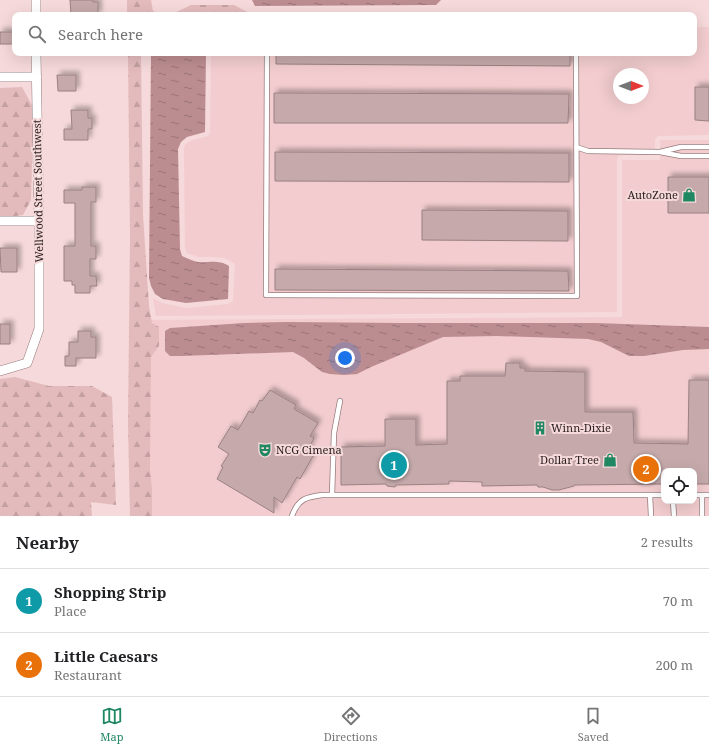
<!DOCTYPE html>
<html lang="en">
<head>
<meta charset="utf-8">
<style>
  :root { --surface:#fff; --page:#f2f2f2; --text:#202124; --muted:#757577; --line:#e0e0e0; --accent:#1f8762 }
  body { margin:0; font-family:"Noto Serif",serif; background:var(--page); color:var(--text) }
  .controls { position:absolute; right:12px; bottom:12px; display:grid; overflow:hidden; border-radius:8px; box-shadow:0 4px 16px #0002 }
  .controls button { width:36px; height:36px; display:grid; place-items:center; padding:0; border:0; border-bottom:1px solid var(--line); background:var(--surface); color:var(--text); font:20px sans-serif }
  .compass { position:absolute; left:613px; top:68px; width:36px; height:36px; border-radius:50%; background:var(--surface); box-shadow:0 4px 16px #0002; rotate:90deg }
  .you { position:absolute; left:345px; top:358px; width:14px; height:14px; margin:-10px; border:3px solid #fff; border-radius:50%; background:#1a73e8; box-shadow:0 0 0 6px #1a73e833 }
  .badge { display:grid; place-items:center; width:26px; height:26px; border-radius:50%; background:var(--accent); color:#fff; font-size:13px; font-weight:700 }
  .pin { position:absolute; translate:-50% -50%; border:2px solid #fff; box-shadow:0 1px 4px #0006 }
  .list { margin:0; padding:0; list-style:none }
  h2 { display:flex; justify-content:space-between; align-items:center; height:52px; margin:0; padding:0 16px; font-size:17px }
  h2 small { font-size:13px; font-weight:400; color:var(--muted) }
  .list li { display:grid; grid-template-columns:26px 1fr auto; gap:12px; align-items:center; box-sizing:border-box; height:64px; padding:0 16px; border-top:1px solid var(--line) }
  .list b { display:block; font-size:15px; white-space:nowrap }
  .list p { margin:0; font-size:13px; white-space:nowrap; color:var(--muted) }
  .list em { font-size:13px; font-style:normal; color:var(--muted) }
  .icon { flex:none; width:22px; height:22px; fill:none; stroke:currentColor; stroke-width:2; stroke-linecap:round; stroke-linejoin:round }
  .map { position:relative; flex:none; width:709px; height:516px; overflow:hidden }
  .search { position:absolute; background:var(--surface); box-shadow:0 4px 16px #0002; left:12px; right:12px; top:12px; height:44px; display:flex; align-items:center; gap:10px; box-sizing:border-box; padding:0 14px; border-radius:8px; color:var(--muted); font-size:15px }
  .sheet { height:180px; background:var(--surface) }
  nav { display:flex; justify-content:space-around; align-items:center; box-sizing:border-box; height:56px; border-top:1px solid var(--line); background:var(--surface); font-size:11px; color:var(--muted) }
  nav a { display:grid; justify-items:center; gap:2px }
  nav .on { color:var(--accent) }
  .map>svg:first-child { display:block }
  .built { fill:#f2ccce; fill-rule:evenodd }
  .forest { fill:url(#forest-firs) }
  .water { fill:url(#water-ripples) }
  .building { fill:#c5a9ab; stroke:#9b8182; filter:url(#shadow) }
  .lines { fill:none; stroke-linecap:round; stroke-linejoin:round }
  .lane-casing { stroke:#967b7d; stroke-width:6 }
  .street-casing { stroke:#967b7d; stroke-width:10 }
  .lane { stroke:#fff; stroke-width:4.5 }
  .street { stroke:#fff; stroke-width:9 }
  .labels { text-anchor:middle; stroke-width:4; stroke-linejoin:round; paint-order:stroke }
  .street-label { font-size:11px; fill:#271c1d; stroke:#f6d9da }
  .poi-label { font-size:11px; fill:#271c1d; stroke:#f6d9da; text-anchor:end }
</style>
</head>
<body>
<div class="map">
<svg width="709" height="516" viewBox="0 0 709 516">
  <defs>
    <pattern id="forest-firs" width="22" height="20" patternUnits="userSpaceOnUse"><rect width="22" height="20" fill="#e4bbbd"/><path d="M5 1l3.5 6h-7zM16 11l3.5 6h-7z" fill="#c4a0a2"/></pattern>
    <pattern id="water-ripples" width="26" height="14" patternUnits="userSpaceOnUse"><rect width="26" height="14" fill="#bc8d90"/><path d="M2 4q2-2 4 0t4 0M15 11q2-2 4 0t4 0" fill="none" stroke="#997275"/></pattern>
    <filter id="shadow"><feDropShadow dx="3.5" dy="-3.5" stdDeviation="2" flood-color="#0004"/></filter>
  </defs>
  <rect width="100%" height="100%" fill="#f6d9da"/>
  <path class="built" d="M694,27h15v108l-51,1 -3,3v16h-33l-3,1 -2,3v153l-461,4 -3,-18 9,5 24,5 42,-4 5,-3 2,-35 -1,-3 -10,-5 -10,-1h-16l-11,-4 -2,-5 -1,-99 1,-4 5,-4 18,-5 2,-3 1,-80h483zM619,74h24v24h-24z
    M660,140h49v376h-562l-1,-196 476,-3v-157h38zM664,471h30v30h-30z"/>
  <path class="forest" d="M127,0h24l2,11 10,4h-36z
    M191,5h43l17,9v1h-81z
    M128,53h13l2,162 6,91 3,17 7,4v19l-8,11 -1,112 2,20v27h-22l-2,-91 2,-188z
    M22,87l10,18 1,30 -2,65 -8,15 -14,2 -9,-1v-128z
    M15,377l34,9h43l20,11 4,108 -25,-3 1,14h-92v-137z"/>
  <path class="water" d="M252,0h189l-5,5 -181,1z
    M151,53h55l-1,79 -18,5 -6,5 -3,7 2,100 2,7c5,2 11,5 16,6 12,1 19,-3 31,4l-1,33 -42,4 -23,-4 -8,-5 -4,-8 -2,-8z
    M285,322l115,1h196l113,4v22l-26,1 -39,6h-15l-28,-14 -13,-3 -91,-3 -54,1 -72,30 -14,7 -13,1 -14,-1 -8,-2 -18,-14 -11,-6 -112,4h-11l-5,-5v-20l5,-3 74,-5z"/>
  <path class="building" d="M70,0h23v2h5v13h-27z
    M0,32h14v12h-14z
    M276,53h294v13l-294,-2z
    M57,75h19v16h-18z
    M695,87h14v34l-14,-1z
    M274,93l295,1 -1,29h-294z
    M71,110h17v8h4v11h-4v11h-24v-11h8z
    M275,152l294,1v29l-294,-1z
    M668,177h41v36h-41z
    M82,187h14v15h-5v44h5v13h-6v17h6l1,10h-7v7h-15v-8h-3v-4h-8v-35h11v-43h-11v-13h18z
    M422,210l146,1v30l-146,-1z
    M0,248h17v24h-16z
    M275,269l293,2 1,20 -294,-1z
    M0,324h10v20h-10z
    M78,331h13v6h5v21h-20v8h-11v-10h4v-14h9z
    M506,363h14v5h5v3l60,1v40h48l1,31 54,1 1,-64h20v104h-15v-13h-30v13l-90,1v1l-15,4h-7l-9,-3h-5l-1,-2 -55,1v-4l-33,-1v3l-53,1 -1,2 -8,-1 -1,-2 -45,1v-38l44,-1v-27h31v26l31,-1v-63h13v-5h45z
    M270,390l26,15 -2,4 24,14 -8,13 4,2 -7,14 6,4 -13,23 -3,-2 -15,26 -8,-6v16l-57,-34 6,-12 -2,-1 8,-12 -11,-7 13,-21 7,4 11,-19 4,2 7,-13 2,1z"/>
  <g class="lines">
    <g class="lane-casing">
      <path id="lane" d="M267,53l-1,242 311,1 -1,-243
        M576,147l12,4 72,1
        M709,147h-28l-21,5 21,4h28
        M332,495l2,-62 6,-32
        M650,495l1,21
        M694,495h15
        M673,501l1,15
        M292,516c6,-17 14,-19 30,-21h342
        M702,516v-21"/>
    </g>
    <g class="street-casing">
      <path id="street" d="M36,0v15
        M0,77h37
        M0,221h39
        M0,371l27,-8 12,-34v-108l-3,-168"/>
    </g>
    <use href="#lane" class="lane"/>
    <use href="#street" class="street"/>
  </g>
  <defs>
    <g id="shop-bare" transform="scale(1.08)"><path d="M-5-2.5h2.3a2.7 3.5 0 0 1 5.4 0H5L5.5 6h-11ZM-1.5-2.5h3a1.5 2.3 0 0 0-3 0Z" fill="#1f8762" stroke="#f6d9da" stroke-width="2.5" paint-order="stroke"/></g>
    <g id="building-bare" transform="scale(1.08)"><path d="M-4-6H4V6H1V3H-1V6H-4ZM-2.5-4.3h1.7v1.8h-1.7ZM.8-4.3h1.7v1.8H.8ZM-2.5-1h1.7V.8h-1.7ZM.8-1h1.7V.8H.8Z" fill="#1f8762" stroke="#f6d9da" stroke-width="2.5" paint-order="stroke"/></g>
    <g id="theatre-bare" transform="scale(1.08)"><path d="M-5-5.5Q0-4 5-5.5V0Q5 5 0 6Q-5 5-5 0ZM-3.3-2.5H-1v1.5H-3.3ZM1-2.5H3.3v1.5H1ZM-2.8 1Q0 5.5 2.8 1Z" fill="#1f8762" stroke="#f6d9da" stroke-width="2.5" paint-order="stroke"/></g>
  </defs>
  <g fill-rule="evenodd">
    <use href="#shop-bare" x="689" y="195"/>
    <use href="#building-bare" x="540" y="428"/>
    <use href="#theatre-bare" x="265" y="450"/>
    <use href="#shop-bare" x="610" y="460"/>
  </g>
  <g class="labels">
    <g class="street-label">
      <text transform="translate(38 191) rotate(-91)" y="4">Wellwood Street Southwest</text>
    </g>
    <g class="poi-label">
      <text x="678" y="199">AutoZone</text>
      <text x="551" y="432" text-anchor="start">Winn-Dixie</text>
      <text x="276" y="454" text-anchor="start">NCG Cimena</text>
      <text x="599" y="464">Dollar Tree</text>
    </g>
  </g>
</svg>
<div class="controls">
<button><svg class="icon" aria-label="locate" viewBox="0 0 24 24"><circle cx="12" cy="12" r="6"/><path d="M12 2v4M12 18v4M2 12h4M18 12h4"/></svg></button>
</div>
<svg class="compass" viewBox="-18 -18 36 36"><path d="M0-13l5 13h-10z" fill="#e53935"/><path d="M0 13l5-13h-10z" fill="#757577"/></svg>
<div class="you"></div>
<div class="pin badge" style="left:394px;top:465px;background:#0f9aa8">1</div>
<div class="pin badge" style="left:646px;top:469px;background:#e8710a">2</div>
<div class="search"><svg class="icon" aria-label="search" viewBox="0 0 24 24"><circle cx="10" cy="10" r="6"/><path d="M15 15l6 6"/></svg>Search here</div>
</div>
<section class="sheet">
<h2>Nearby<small>2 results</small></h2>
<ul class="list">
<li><span class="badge" style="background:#0f9aa8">1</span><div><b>Shopping Strip</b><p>Place</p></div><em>70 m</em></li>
<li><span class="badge" style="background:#e8710a">2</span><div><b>Little Caesars</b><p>Restaurant</p></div><em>200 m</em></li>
</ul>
</section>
<nav>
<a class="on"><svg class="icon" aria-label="map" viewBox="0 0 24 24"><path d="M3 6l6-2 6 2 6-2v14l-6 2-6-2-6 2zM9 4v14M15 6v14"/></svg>Map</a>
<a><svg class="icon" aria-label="directions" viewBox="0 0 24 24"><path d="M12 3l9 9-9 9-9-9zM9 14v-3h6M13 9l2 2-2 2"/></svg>Directions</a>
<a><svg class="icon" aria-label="saved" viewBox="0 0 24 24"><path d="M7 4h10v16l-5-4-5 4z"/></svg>Saved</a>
</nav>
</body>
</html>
